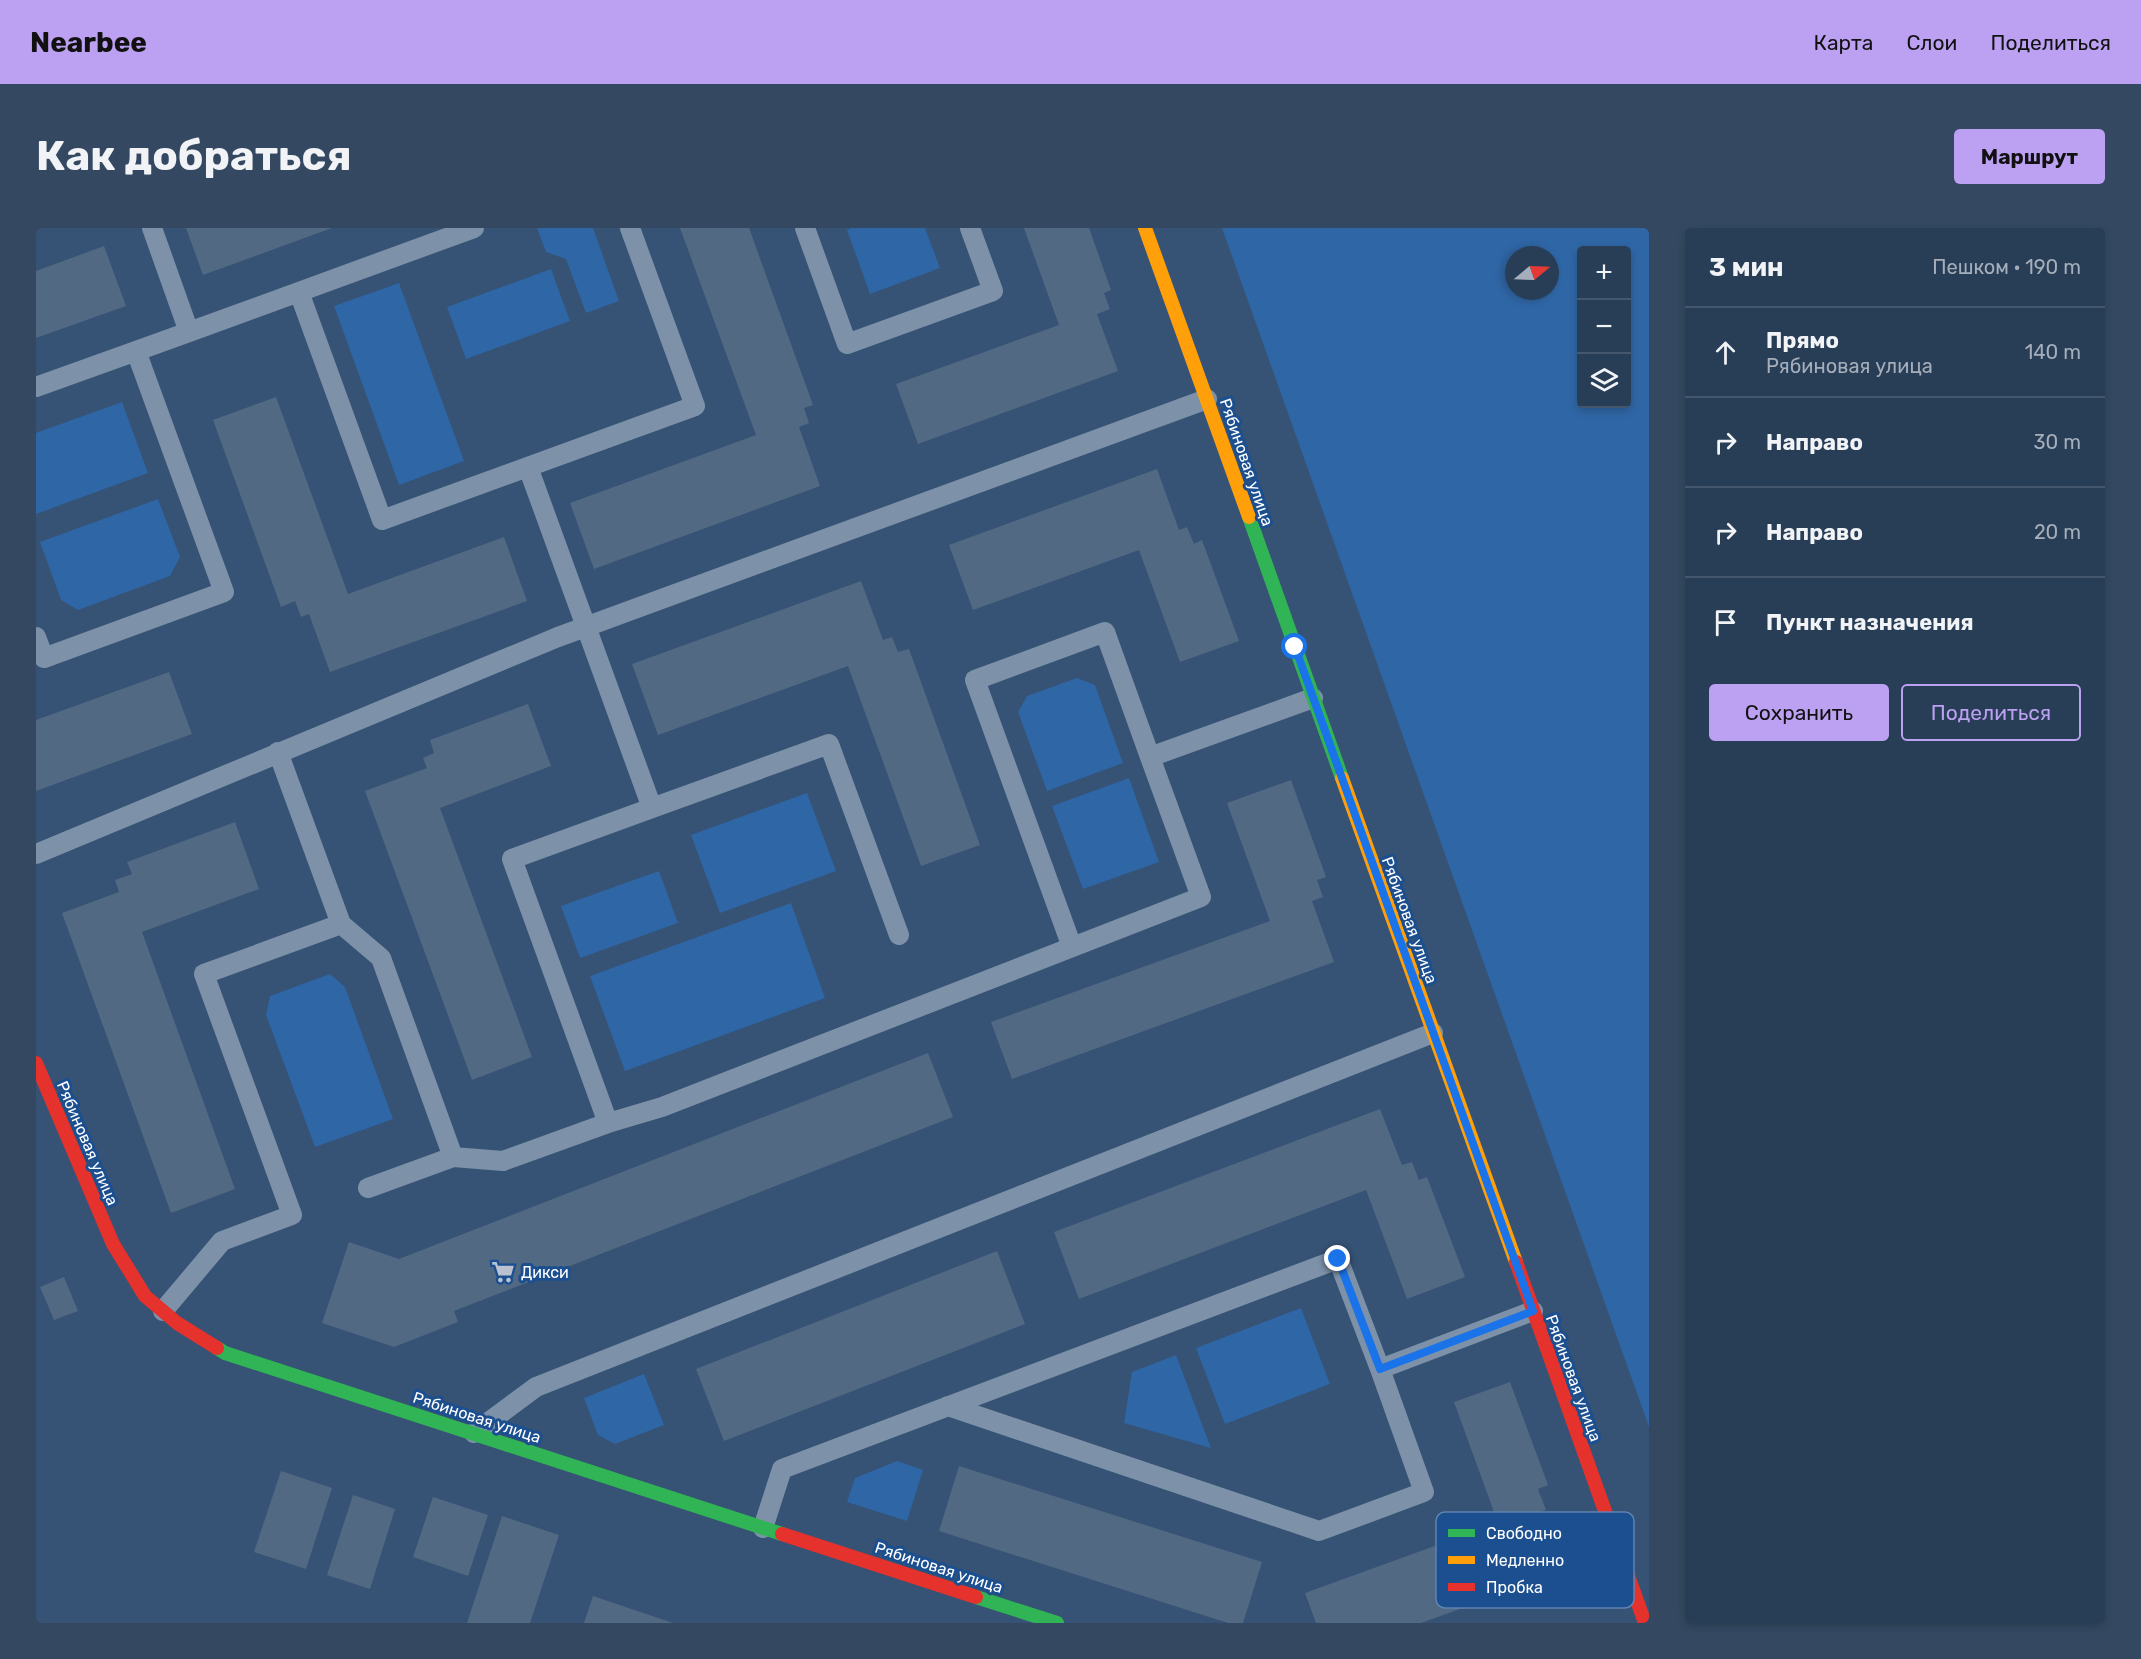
<!DOCTYPE html>
<html lang="ru">
<head>
<meta charset="utf-8">
<style>
  :root { --surface:#283e57; --page:#344961; --text:#f1f3f6; --muted:#a5aeba; --line:#44576d; --accent:#bca0f2 }
  body { margin:0; font-family:Rubik,sans-serif; background:var(--page); color:var(--text) }
  .controls { position:absolute; right:18px; top:18px; display:grid; overflow:hidden; border-radius:6px; box-shadow:0 3px 9px #0003 }
  .controls button { width:54px; height:54px; display:grid; place-items:center; padding:0; border:0; border-bottom:2px solid var(--line); background:var(--surface); color:var(--text); font:30px sans-serif }
  .compass { position:absolute; left:1469px; top:18px; width:54px; height:54px; border-radius:50%; background:var(--surface); box-shadow:0 3px 9px #0003; rotate:71deg }
  .stop { position:absolute; width:18px; height:18px; margin:-14px; border:4px solid #1a73e8; border-radius:50%; background:#fff }
  .stop.end { background:#1a73e8; border-color:#fff; box-shadow:0 2px 6px #0008 }
  .list { margin:0; padding:0; list-style:none }
  h2 { display:flex; justify-content:space-between; align-items:center; height:78px; margin:0; padding:0 24px; font-size:26px }
  h2 small { font-size:20px; font-weight:400; color:var(--muted) }
  .list li { display:grid; grid-template-columns:39px 1fr auto; gap:18px; align-items:center; box-sizing:border-box; height:90px; padding:0 24px; border-top:2px solid var(--line) }
  .list b { display:block; font-size:22px; white-space:nowrap }
  .list p { margin:0; font-size:20px; white-space:nowrap; color:var(--muted) }
  .list em { font-size:20px; font-style:normal; color:var(--muted) }
  .actions { display:flex; gap:12px; padding:18px 24px }
  .actions a { flex:1; padding:14px 0; border:2px solid var(--accent); border-radius:6px; text-align:center; font-size:21px; color:var(--accent) }
  .actions .main { background:var(--accent); color:#111 }
  .icon { flex:none; width:33px; height:33px; fill:none; stroke:currentColor; stroke-width:2; stroke-linecap:round; stroke-linejoin:round }
  .map { position:relative; flex:none; width:1613px; height:1395px; overflow:hidden; border-radius:6px }
  header { display:flex; align-items:center; gap:36px; box-sizing:border-box; height:84px; padding:0 30px; background:var(--accent); color:#111 }
  header strong { font-size:28px }
  nav { display:flex; gap:33px; margin-inline-start:auto; font-size:21px }
  .intro { display:flex; align-items:center; justify-content:space-between; box-sizing:border-box; height:144px; padding:0 36px }
  h1 { margin:0; font-size:42px }
  .button { padding:15px 27px; border-radius:6px; background:var(--accent); color:#111; font-size:21px; font-weight:700 }
  main { display:flex; gap:36px; padding:0 36px }
  aside { flex:1; background:var(--surface); border-radius:6px; box-shadow:0 3px 9px #0003 }
  .map>svg:first-child { display:block }
  .green { fill:#2f66a5; fill-rule:evenodd }
  .building { fill:#526984 }
  .lines { fill:none; stroke-linecap:round; stroke-linejoin:round }
  .lane { stroke:#7d92a8; stroke-width:20 }
  .fast { stroke:#30b455; stroke-width:14 }
  .slow { stroke:#ff9f0a; stroke-width:14 }
  .jam { stroke:#e5322d; stroke-width:14 }
  .route { stroke:#1a73e8; stroke-width:8 }
  .labels { text-anchor:middle; stroke-width:6; stroke-linejoin:round; paint-order:stroke }
  .street-label { font-size:16px; fill:#fff; stroke:#1b4f8f }
  .poi-label { font-size:16px; fill:#fff; stroke:#1b4f8f; text-anchor:start }
  .key { fill:#1b4f8f; stroke:#5f84b1; stroke-width:1.5 }
  .key-label { font-size:16px; fill:#fff }
</style>
</head>
<body>
<header>
<strong>Nearbee</strong>
<nav><a>Карта</a><a>Слои</a><a>Поделиться</a></nav>
</header>
<div class="intro"><h1>Как добраться</h1><a class="button">Маршрут</a></div>
<main>
<div class="map">
<svg width="1613" height="1395" viewBox="0 0 1613 1395">
  <rect width="100%" height="100%" fill="#365274"/>
  <path class="green" d="M501,0h56l26,73 -33,12 -20,-54 -20,-7z
    M815,0h74l15,40 -70,26 -23,-64z
    M1186,0h427v1199zM1546,22h44v154h-44zM1478,27h36v36h-36z
    M515,41l19,52 -104,38 -19,-52z
    M363,55l65,178 -65,24 -65,-179z
    M86,174l26,71 -112,41v-81z
    M122,271l22,58 -10,19 -92,34 -17,-10 -21,-58z
    M1041,450l18,7 28,78 -76,28 -29,-79 9,-16z
    M1093,550l30,84 -76,27 -31,-83z
    M771,565l29,78 -116,42 -29,-78z
    M623,643l19,52 -98,35 -19,-52z
    M755,675l34,95 -200,73 -35,-95z
    M294,746l15,13 48,132 -78,28 -49,-132 4,-19z
    M1265,1080l29,76 -105,40 -29,-76z
    M1140,1127l35,93 -87,-25 8,-51z
    M608,1146l20,51 -49,19 -17,-9 -14,-37z
    M861,1233l26,9 -16,51 -60,-19 8,-24z"/>
  <path class="building" d="M150,0h146l-129,47z
    M644,0h69l64,177 -9,3 5,15 -10,4 21,59 -226,83 -24,-66 186,-68z
    M988,0h65l22,62 -7,3 6,16 -13,5 21,57 -200,73 -22,-60 163,-59z
    M68,18l22,60 -90,32v-67z
    M240,169l72,197 156,-57 23,64 -197,71 -21,-58 -8,3 -6,-16 -14,6 -68,-187z
    M1121,241l22,61 8,-3 7,17 8,-4 37,101 -59,21 -41,-112 -166,60 -24,-65z
    M825,353l22,59 9,-3 6,15 11,-3 71,196 -59,21 -73,-200 -190,69 -26,-71z
    M133,444l23,62 -156,57v-71z
    M492,476l23,62 -111,42 92,249 -60,23 -107,-289 62,-23 -4,-10 11,-5 -4,-13z
    M1255,552l35,97 -9,3 6,17 -11,4 22,61 -322,117 -21,-57 279,-101 -43,-118z
    M199,594l24,67 -117,43 93,257 -64,24 -109,-300 57,-21 -4,-12 17,-6 -5,-12z
    M892,825l25,64 -499,194 4,11 -64,25 -72,-24 27,-81 50,17z
    M1344,881l22,56 10,-3 7,18 8,-3 38,100 -58,22 -41,-109 -287,109 -25,-67z
    M961,1023l28,73 -301,117 -28,-72z
    M28,1049l14,34 -24,9 -14,-33z
    M1474,1154l38,103 -10,4 8,21 -11,3 22,61 -136,49h-105l-11,-30 193,-70 -44,-121z
    M923,1238l303,96 -19,61h-15l-289,-92z
    M245,1243l51,17 -26,81 -52,-17z
    M317,1267l42,14 -25,80 -43,-14z
    M397,1269l55,18 -20,61 -55,-19z
    M466,1288l57,19 -29,88h-63z
    M557,1368l80,27h-89z"/>
  <g class="lines">
    <path class="lane" d="M769,0l42,116 146,-53 -23,-63
      M263,64l83,228 313,-114 -65,-178
      M153,104l285,-104
      M0,159l153,-55 -37,-104
      M492,239l124,341 177,-64 70,191
      M0,409l8,21 180,-66 -88,-241
      M242,524l63,172 40,34 72,199
      M0,626l522,-217 649,-238
      M1036,719l-97,-267 130,-48 45,125
      M572,895l54,-16 539,-210 -51,-140 163,-59
      M332,960l85,-31 50,4 105,-38 -96,-264 140,-51
      M127,1083l59,-70 70,-26 -88,-241 137,-50
      M912,1178l371,125 105,-39 -44,-123
      M438,1205l62,-46 897,-354
      M727,1300l19,-59 556,-210 42,110 153,-58"/>
    <path class="fast" d="M1213,289l93,261
      M181,1120l8,5 557,181
      M940,1369l81,26"/>
    <path class="slow" d="M1109,0l104,289
      M1306,550l174,484"/>
    <path class="jam" d="M0,835l77,181 32,52 32,27 40,25
      M1480,1034l129,361
      M746,1306l194,63"/>
  </g>
  <g class="lines">
    <path class="route" d="M1259,419l238,664 -153,58 -42,-110"/>
  </g>
  <defs>
    <g id="supermarket-bare" transform="scale(1.8)"><path d="M-6-5.5h2.5l.6 2H6L4.5 2H-2.5L-4.4-4H-6ZM-1.5 3.2a1.3 1.3 0 1 0 .1 0ZM3 3.2a1.3 1.3 0 1 0 .1 0Z" fill="#b9c2ce" stroke="#1b4f8f" stroke-width="2.5" paint-order="stroke"/></g>
  </defs>
  <g fill-rule="evenodd">
    <use href="#supermarket-bare" x="467" y="1044"/>
  </g>
  <g class="labels">
    <g class="street-label">
      <text transform="translate(1211 234) rotate(71)" y="6">Рябиновая улица</text>
      <text transform="translate(1374 692) rotate(70)" y="6">Рябиновая улица</text>
      <text transform="translate(52 915) rotate(67)" y="6">Рябиновая улица</text>
      <text transform="translate(1538 1150) rotate(70)" y="6">Рябиновая улица</text>
      <text transform="translate(441 1189) rotate(18)" y="6">Рябиновая улица</text>
      <text transform="translate(903 1339) rotate(18)" y="6">Рябиновая улица</text>
    </g>
    <g class="poi-label">
      <text x="485" y="1050">Дикси</text>
    </g>
  </g>
  <rect x="1400" y="1284" width="198" height="96" rx="9" class="key"/>
  <rect x="1412" y="1301" width="27" height="8" fill="#30b455"/>
  <rect x="1412" y="1328" width="27" height="8" fill="#ff9f0a"/>
  <rect x="1412" y="1355" width="27" height="8" fill="#e5322d"/>
  <g class="key-label">
    <text x="1450" y="1311">Свободно</text>
    <text x="1450" y="1338">Медленно</text>
    <text x="1450" y="1365">Пробка</text>
  </g>
</svg>
<div class="controls">
<button>+</button>
<button>−</button>
<button><svg class="icon" aria-label="layers" viewBox="0 0 24 24"><path d="M12 4l9 5-9 5-9-5zM3 14l9 5 9-5"/></svg></button>
</div>
<svg class="compass" viewBox="-18 -18 36 36"><path d="M0-13l5 13h-10z" fill="#e53935"/><path d="M0 13l5-13h-10z" fill="#a5aeba"/></svg>
<div class="stop" style="left:1259px;top:419px"></div>
<div class="stop end" style="left:1302px;top:1031px"></div>
</div>
<aside>
<h2>3 мин<small>Пешком · 190 m</small></h2>
<ul class="list">
<li><svg class="icon" aria-label="ahead" viewBox="0 0 24 24"><path d="M12 20V5M6 11l6-6 6 6"/></svg><div><b>Прямо</b><p>Рябиновая улица</p></div><em>140 m</em></li>
<li><svg class="icon" aria-label="right" viewBox="0 0 24 24"><path d="M7 20v-9h11M14 6l5 5-5 5"/></svg><div><b>Направо</b></div><em>30 m</em></li>
<li><svg class="icon" aria-label="right" viewBox="0 0 24 24"><path d="M7 20v-9h11M14 6l5 5-5 5"/></svg><div><b>Направо</b></div><em>20 m</em></li>
<li><svg class="icon" aria-label="arrive" viewBox="0 0 24 24"><path d="M6 21V4h12l-3 4 3 4H6"/></svg><div><b>Пункт назначения</b></div></li>
</ul>
<div class="actions"><a class="main">Сохранить</a><a>Поделиться</a></div>
</aside>
</main>
</body>
</html>
